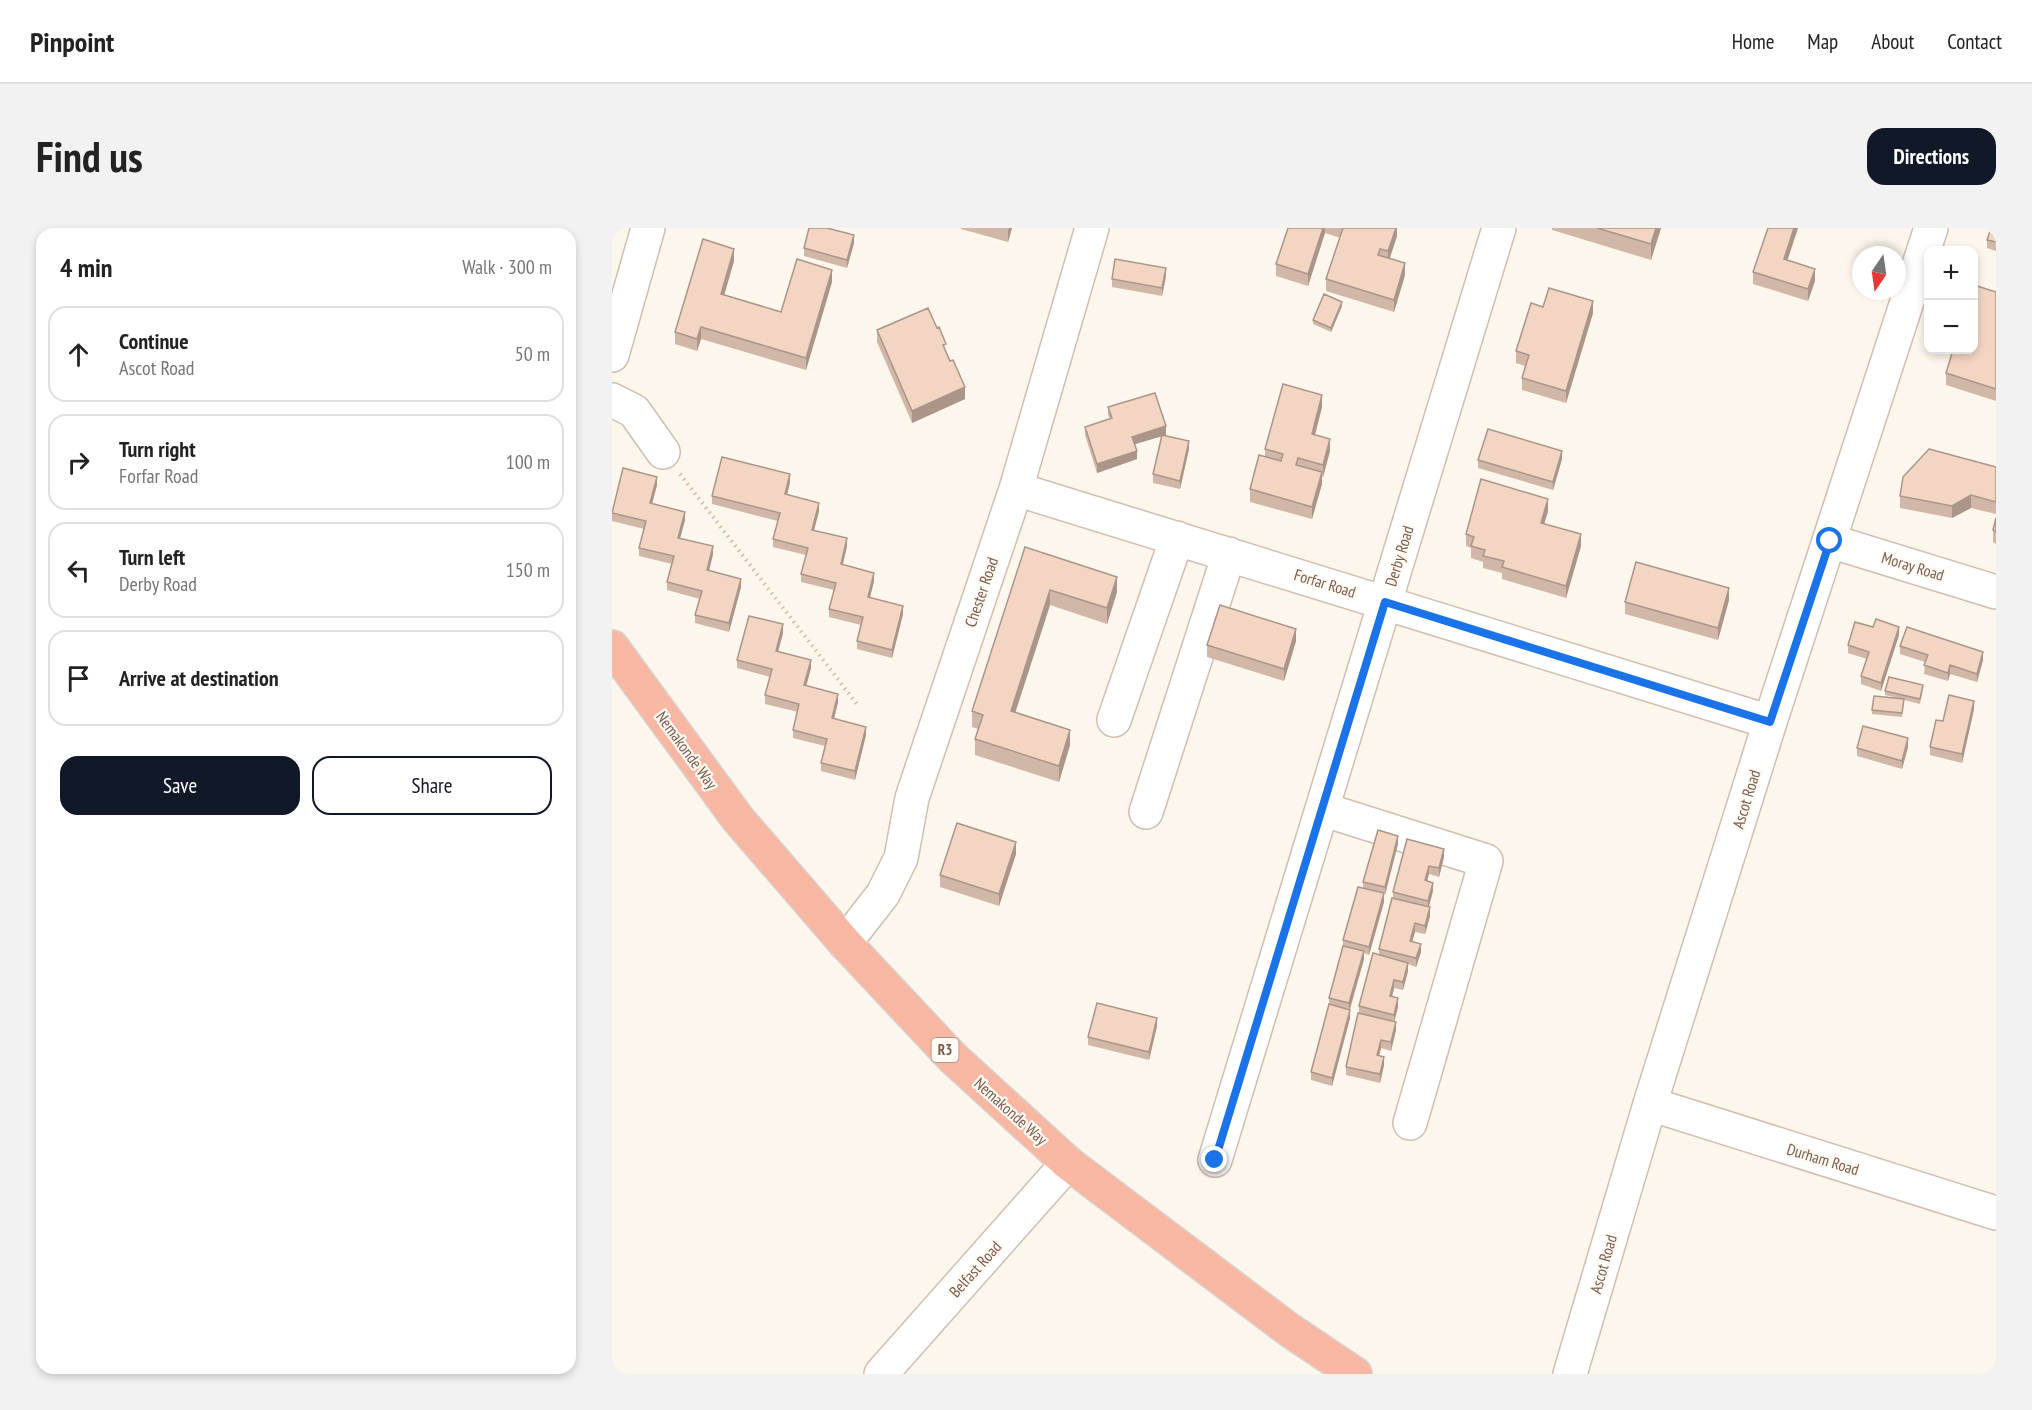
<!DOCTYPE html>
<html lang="en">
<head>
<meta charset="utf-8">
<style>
  :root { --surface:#fff; --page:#f2f2f2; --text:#222; --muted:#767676; --line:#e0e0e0; --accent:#111827 }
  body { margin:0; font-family:"PT Sans Narrow",sans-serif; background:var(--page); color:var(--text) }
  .controls { position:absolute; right:18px; top:18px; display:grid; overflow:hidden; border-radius:12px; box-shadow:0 3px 9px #0003 }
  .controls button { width:54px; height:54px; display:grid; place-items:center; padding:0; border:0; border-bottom:2px solid var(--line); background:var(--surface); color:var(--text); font:30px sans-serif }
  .compass { position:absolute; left:1240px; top:18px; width:54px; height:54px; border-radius:50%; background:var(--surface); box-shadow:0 3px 9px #0003; rotate:193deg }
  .stop { position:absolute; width:18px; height:18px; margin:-14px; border:4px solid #1a73e8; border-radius:50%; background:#fff }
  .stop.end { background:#1a73e8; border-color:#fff; box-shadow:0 2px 6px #0008 }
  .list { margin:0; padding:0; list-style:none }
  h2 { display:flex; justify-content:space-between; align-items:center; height:78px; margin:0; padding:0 24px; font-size:26px }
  h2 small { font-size:20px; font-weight:400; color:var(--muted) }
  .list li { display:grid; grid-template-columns:39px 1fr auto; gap:18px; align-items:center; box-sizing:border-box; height:96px; margin:0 12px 12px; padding:0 12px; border:2px solid var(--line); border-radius:18px }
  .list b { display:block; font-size:22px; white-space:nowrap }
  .list p { margin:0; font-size:20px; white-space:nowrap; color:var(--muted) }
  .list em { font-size:20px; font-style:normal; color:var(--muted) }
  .actions { display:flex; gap:12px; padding:18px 24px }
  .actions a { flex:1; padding:14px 0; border:2px solid var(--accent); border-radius:18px; text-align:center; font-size:21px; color:var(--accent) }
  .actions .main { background:var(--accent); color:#fff }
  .icon { flex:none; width:33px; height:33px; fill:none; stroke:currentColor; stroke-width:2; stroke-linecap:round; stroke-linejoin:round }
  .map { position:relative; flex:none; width:1384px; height:1146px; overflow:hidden; border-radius:18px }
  header { display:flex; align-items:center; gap:36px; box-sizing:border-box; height:84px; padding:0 30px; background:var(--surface); border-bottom:2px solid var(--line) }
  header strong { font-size:28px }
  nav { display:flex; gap:33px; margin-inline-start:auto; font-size:21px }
  .intro { display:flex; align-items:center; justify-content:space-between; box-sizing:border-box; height:144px; padding:0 36px }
  h1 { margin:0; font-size:42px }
  .button { padding:15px 27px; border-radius:18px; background:var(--accent); color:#fff; font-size:21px; font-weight:700 }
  main { display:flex; gap:36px; padding:0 36px }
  aside { flex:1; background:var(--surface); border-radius:18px; box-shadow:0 3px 9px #0003 }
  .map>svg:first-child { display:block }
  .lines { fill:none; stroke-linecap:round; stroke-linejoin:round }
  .minor-casing { stroke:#d1beb0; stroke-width:36 }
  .highway-casing { stroke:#dad1cd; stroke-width:36 }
  .path { stroke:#d9b8a5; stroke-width:4; stroke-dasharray:1.5 4.5; stroke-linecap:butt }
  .minor { stroke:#fff; stroke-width:33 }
  .highway { stroke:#f7b7a3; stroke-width:33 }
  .wall { fill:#d1b7a8 }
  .shaded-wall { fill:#aa9588 }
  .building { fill:#f3d5c3; stroke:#aa9588; stroke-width:1.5 }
  .route { stroke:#1a73e8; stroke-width:8 }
  .labels { text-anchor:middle; stroke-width:4.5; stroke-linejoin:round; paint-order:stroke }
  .shield { fill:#fffaf3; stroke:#a28b7f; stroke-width:1.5 }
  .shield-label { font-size:15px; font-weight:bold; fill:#7a5c4d }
  .street-label { font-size:16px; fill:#7a5c4d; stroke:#fffaf3 }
</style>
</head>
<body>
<header>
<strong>Pinpoint</strong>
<nav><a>Home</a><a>Map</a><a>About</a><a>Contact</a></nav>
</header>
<div class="intro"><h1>Find us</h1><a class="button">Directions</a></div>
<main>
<aside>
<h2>4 min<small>Walk · 300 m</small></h2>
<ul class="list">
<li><svg class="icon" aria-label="ahead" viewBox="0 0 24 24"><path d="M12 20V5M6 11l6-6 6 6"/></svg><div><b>Continue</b><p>Ascot Road</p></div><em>50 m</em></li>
<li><svg class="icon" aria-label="right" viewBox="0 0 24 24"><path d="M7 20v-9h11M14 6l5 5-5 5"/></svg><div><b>Turn right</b><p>Forfar Road</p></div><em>100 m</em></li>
<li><svg class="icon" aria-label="left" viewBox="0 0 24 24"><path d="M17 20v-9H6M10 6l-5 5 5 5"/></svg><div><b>Turn left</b><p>Derby Road</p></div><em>150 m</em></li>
<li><svg class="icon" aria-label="arrive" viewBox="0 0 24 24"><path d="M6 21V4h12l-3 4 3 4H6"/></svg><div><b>Arrive at destination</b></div></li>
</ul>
<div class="actions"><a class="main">Save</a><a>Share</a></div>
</aside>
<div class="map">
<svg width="1384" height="1146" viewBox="0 0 1384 1146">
  <rect width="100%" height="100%" fill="#fdf6ec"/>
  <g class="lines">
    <g class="minor-casing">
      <path id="minor" d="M0,127l36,-127
        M0,172l22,11 29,41
        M404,261l754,233
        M1218,313l166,51
        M502,492l63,-182
        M710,581l164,52 -76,262
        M534,584l83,-258
        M233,715l38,-49 18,-36 11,-60 104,-309 76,-261
        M1038,876l346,109
        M603,932l284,-932
        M269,1146l187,-211
        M958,1146l80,-270 120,-382 161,-494"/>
    </g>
    <g class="highway-casing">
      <path id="highway" d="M0,419l126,172 107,124 107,114 116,106 220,166 67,45"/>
    </g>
    <path class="path" d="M68,246l177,230"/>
    <use href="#minor" class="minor"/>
    <use href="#highway" class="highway"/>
  </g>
  <path class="wall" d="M349,0h51l-4,14 -47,-13z
    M676,0h109v8l-7,22 15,17 -11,37 -68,-21v-12l14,-41 -15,-5 -17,53 -32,-10v-12z
    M940,0h109l-10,32 -99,-30z
    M1156,0h30l-11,32 28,21 -7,20 -55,-17v-12z
    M1384,0v23l-9,-3v-8z
    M242,15l-7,25 -43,-12v-8z
    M122,33l-10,34 57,17 51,-30 -26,88 -105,-31 -4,12 -22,-7v-12z
    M554,48l-4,20 -50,-9v-8z
    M1384,64v109l-50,-16v-12l28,-23z
    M730,78l-11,26 -18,-8v-4z
    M931,79l50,6 -27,90 -44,-13v-12l3,-12 -9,-3v-12z
    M265,102l69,23 19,46 -53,24 -35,-81z
    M496,179l58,28h-2l25,14 -9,40 -27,-6v-9l9,-38 -27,8 2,15 -40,14 -12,-38v-8l25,-8 -2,-4z
    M710,179l-7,28 15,16 -7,26h-1v7l-10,35 -62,-17v-13l15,-32v-8z
    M950,231l-9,31 -75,-22v-8z
    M1384,239v47l-25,-6 -19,10 -52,-10v-12z
    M178,254l-3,13 32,16 -5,19 33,16 -4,18 31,17 -4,16 33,17 -11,44 -35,-9v-8l4,-16 -32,-8v-8l5,-19 -33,-8v-8l5,-19 -33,-8v-8l5,-18 -66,-17v-8z
    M45,257l-5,19 33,16 -5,18 33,16 -4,17 32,16 -12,45 -34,-9v-8l5,-16 -33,-9v-8l5,-18 -33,-8v-8l5,-19 -32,-8v-11z
    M936,283l-4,13 37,22 -15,52 -64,-19v-6l-19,-5v-6l-12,-4v-10l-5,-2v-12z
    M1384,290v26l-3,-2v-12z
    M413,319l92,45 -10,32 -57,-19 -35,107 55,33 -11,37 -84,-27v-16l3,-10 -6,-2v-16z
    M1117,372l-11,40 -93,-26v-12z
    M171,405l-5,19 33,16 -5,18 32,16 -4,17 32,16 -11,45 -34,-9v-8l4,-17 -32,-8v-8l5,-18 -33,-8v-9l5,-18 -33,-9v-8z
    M1287,407l-18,56 -20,-7v-8l6,-17 -19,-6v-8z
    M684,413l-12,40 -77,-24v-12z
    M1288,418l83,14 -6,22 -27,-8 -2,7 -24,-7 1,-12 -25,-8z
    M1311,461l-3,15 -16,-4 -2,17 -30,-3v-4l26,-12 -13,-3v-4z
    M1362,481l-12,54 -32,-8v-8l13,-26z
    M1296,519l-6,22 -45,-13v-8z
    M795,611l37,18 -5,20 -10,-3 -2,7 6,10 -4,16 1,9 -5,18 -10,-2 -3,10 9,10 -5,15 -8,-3v7l-5,19 -9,-2 -2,9 6,10 -4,14 2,9 -5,21 -10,-3 -2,8 5,9 -4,18 -34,-8v-8l13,-54v-7l20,-51v-6l14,-51v-6z
    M786,616l-14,51v7l-15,53 -5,-2v6l-14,51v8l-18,68 -21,-6v-8l18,-66v-8l14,-52v-6l20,-52v-6z
    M404,626l-17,52 -59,-19v-12z
    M545,798l-8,34 -61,-15v-8z"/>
  <path class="shaded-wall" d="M397,0h3l-4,14v-12z
    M711,0h2v5l-17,53v-12z
    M784,0h1v8l-9,27v-12z
    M1044,0h5l-10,32v-16z
    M1182,0h4l-14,43v-12z
    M242,7v8l-7,25v-8z
    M122,21v12l-13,45v-12z
    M793,35v12l-11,37v-12z
    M554,40v8l-4,20v-8z
    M1203,41v12l-7,20v-12z
    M220,42v12l-26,88v-12z
    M981,73v12l-27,90v-12z
    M730,74v4l-11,26v-4z
    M89,99v12l-4,12v-12z
    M353,159v12l-53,24v-12z
    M710,167v12l-10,39v-12z
    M554,198v9l-34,10v-8z
    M718,211v12l-7,26v-12z
    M577,213v8l-9,40v-8z
    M525,223v8l-40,14v-9z
    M950,223v8l-9,31v-8z
    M710,244v12l-10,35v-12z
    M178,246v8l-5,21v-9z
    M45,249v8l-7,26v-8z
    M1359,267v13l-19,10v-12z
    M936,271v12l-7,24v-12z
    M207,275v8l-7,27v-8z
    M73,284v8l-7,26v-8z
    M969,306v12l-15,52v-12z
    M235,310v8l-6,26v-8z
    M101,318v8l-6,25v-9z
    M262,345v8l-6,24v-8z
    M505,349v15l-10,32v-16z
    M129,351v8l-12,45v-9z
    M1117,360v12l-11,40v-12z
    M438,362v15l-39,121v-15z
    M291,378v8l-11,44v-8z
    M171,396v9l-7,26v-8z
    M1287,399v8l-18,56v-8z
    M684,401v12l-12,40v-12z
    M1371,424v8l-6,22v-8z
    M199,432v8l-7,26v-9z
    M1338,437v9l-2,7v-8z
    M226,466v8l-6,25v-9z
    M1362,473v8l-12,54v-9z
    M254,499v8l-11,45v-9z
    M458,502v15l-11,37v-16z
    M1296,510v9l-6,22v-8z
    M786,608v8l-13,51v-8z
    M404,614v12l-17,52v-12z
    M832,621v8l-5,20v-9z
    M817,638v8l-4,14v-8z
    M821,655v8l-5,18v-8z
    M772,665v9l-15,53v-8z
    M818,679v9l-5,18v-8z
    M803,695v9l-5,17v-8z
    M809,716v8l-5,15v-9z
    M752,723v8l-15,52v-8z
    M796,735v8l-5,19v-8z
    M782,752v8l-4,16v-8z
    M786,770v9l-4,16v-8z
    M738,782v8l-18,68v-8z
    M545,790v8l-8,34v-8z
    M784,794v8l-5,21v-9z
    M769,812v8l-4,15v-8z
    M772,829v8l-4,18v-9z"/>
  <path class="building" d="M197,0h18l27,7 -7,25 -43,-12z
    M676,0h35l-15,46 -32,-10z
    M731,0h53l-8,23 -8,-2 -2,6 27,8 -11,37 -68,-21z
    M985,0h59l-5,16z
    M1156,0h26l-10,31 31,10 -7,20 -55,-17z
    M1379,0h5v14l-9,-2z
    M91,11l31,10 -13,45 60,18 16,-53 35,11 -26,88 -105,-31 -4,12 -22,-7z
    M503,31l51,9 -4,20 -50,-9z
    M1362,57l22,7v97l-50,-16 7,-23h21z
    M937,60l44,13 -27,90 -44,-13 7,-23 -13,-4 15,-48 12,4z
    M712,66l18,8 -11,26 -18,-8z
    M316,80l9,20 2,-1 7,17 -3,1 7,16 3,-1 12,27 -53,24 -35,-81z
    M671,156l39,11 -10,39 18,5 -7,26 -25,-7 -2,7 26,7 -10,35 -62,-18 9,-34 22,6 2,-7 -18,-5z
    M543,165l11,33 -34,11 5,14 -40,13 -12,-37 27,-9 -4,-11z
    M876,201l74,22 -9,31 -75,-22z
    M550,207l27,6 -9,40 -27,-7z
    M1317,221l67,18v35l-25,-7 -19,11 -52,-10 3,-19z
    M110,229l68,17 -5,20 34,9 -7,27 35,8 -6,26 33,9 -6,24 35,9 -11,44 -35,-9 6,-24 -34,-8 7,-26 -35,-9 7,-26 -35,-9 7,-26 -68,-17z
    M11,240l34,9 -7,26 35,9 -7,26 35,8 -6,24 34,9 -12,44 -34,-8 7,-24 -35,-9 7,-26 -35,-8 7,-27 -34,-8z
    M869,251l67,20 -7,24 40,11 -15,52 -64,-19 2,-6 -21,-5 2,-6 -14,-4 3,-9 -8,-3z
    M1384,290v14l-3,-2z
    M413,319l92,30 -10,31 -57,-18 -39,121 59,19 -11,36 -84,-27 8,-24 -11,-4z
    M1024,334l93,26 -11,40 -93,-26z
    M608,377l76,24 -12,40 -77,-24z
    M137,388l34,8 -7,27 35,9 -7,25 34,9 -6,24 34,9 -11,44 -34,-8 6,-24 -34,-9 6,-26 -34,-9 7,-26 -35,-9z
    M1264,391l23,8 -18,56 -20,-7 8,-24 -21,-7 7,-23 18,5z
    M1295,399l76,25 -6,22 -27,-9 -2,8 -24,-8 4,-10 -28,-9z
    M1277,449l34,8 -3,14 -35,-8z
    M1337,467l25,6 -12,53 -32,-7 6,-27 7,1z
    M1262,468l30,3 -2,14 -30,-3z
    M1251,498l45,12 -6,23 -45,-13z
    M345,595l59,19 -17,52 -59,-19z
    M766,602l20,6 -13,51 -22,-5z
    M795,611l37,10 -5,19 -10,-2 -4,14 8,3 -5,18 -35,-9z
    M746,659l26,6 -15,54 -26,-7z
    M780,670l38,9 -5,19 -10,-3 -5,18 11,3 -5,14 -37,-9z
    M731,718l21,5 -15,52 -20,-5z
    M761,725l35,10 -5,19 -9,-2 -4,16 8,2 -4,17 -35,-9z
    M485,775l60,15 -8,34 -61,-15z
    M717,776l21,6 -18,68 -21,-6z
    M746,785l38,9 -5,20 -10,-2 -4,15 7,2 -4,17 -34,-7z"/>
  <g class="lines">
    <path class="route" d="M603,932l170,-558 385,120 60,-181"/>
  </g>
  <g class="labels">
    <rect class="shield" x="319.5" y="810" width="27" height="24" rx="4.5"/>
    <g class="shield-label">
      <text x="333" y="827">R3</text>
    </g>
    <g class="street-label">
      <text transform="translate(787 328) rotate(-73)" y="6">Derby Road</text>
      <text transform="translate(1301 338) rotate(17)" y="6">Moray Road</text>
      <text transform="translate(713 355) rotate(17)" y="6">Forfar Road</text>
      <text transform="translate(369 364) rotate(-71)" y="6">Chester Road</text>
      <text transform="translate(75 522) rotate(54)" y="6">Nemakonde Way</text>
      <text transform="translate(1134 571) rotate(-73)" y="6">Ascot Road</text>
      <text transform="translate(399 883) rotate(42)" y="6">Nemakonde Way</text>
      <text transform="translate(1211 931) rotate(17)" y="6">Durham Road</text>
      <text transform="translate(991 1036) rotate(-74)" y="6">Ascot Road</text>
      <text transform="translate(363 1041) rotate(-48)" y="6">Belfast Road</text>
    </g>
  </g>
</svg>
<div class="controls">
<button>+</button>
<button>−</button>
</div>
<svg class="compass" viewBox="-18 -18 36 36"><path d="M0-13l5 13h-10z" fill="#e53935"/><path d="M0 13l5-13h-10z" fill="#767676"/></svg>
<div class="stop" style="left:1218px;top:313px"></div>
<div class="stop end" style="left:603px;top:932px"></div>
</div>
</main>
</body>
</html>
